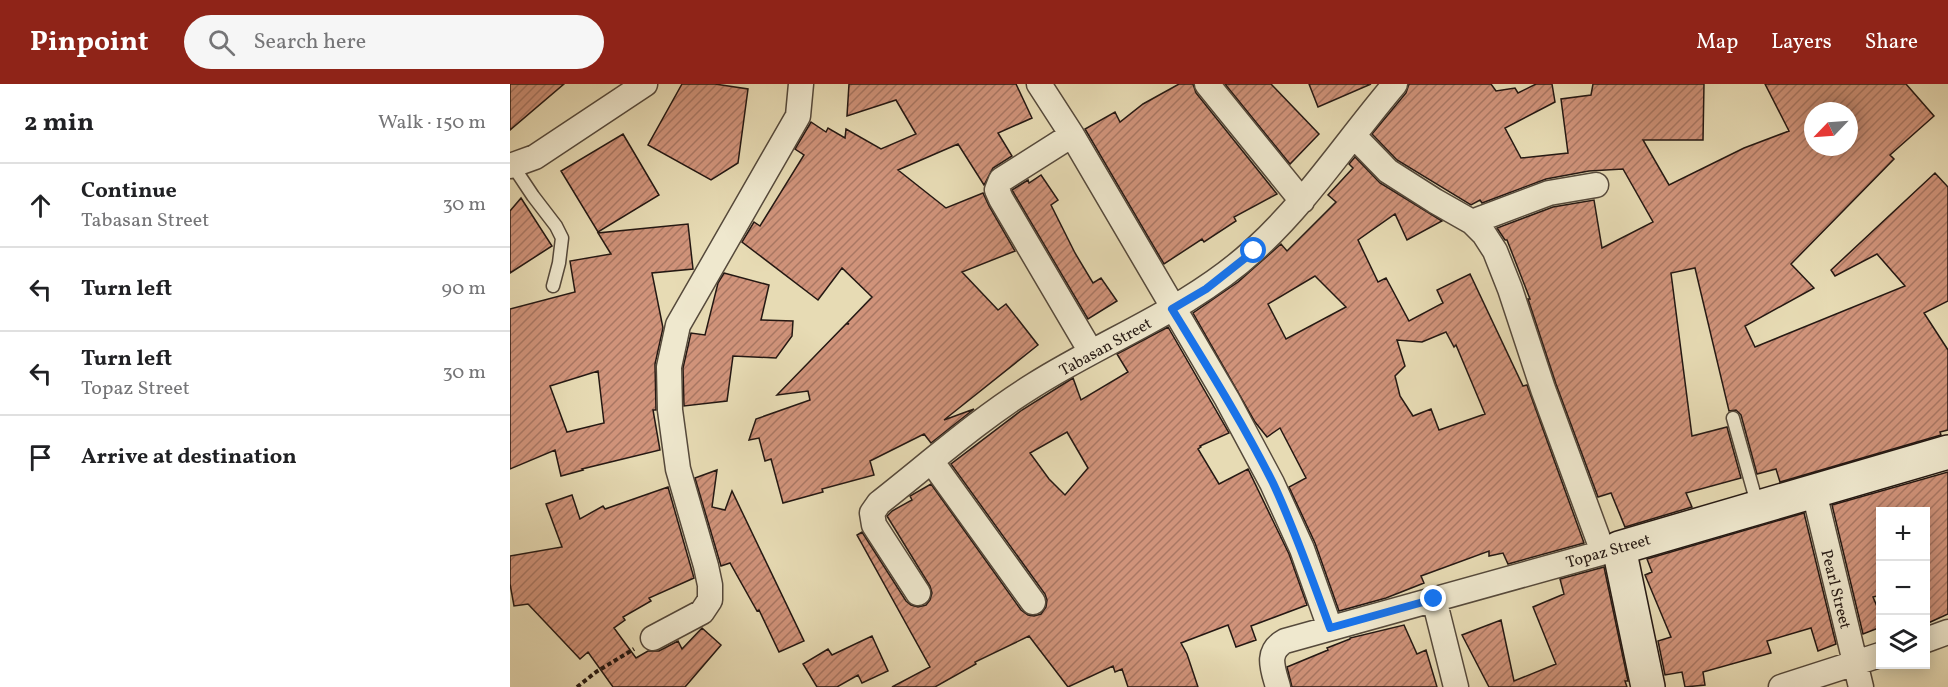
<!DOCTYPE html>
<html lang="en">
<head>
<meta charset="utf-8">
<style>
  :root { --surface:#fff; --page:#f6f6f6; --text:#202124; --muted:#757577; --line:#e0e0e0; --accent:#8f2418 }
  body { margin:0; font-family:Vollkorn,serif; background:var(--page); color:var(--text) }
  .controls { position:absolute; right:18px; bottom:18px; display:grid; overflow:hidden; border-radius:0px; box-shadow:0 3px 15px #0003 }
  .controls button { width:54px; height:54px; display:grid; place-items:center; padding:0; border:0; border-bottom:2px solid var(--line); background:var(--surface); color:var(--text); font:30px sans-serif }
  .compass { position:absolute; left:1294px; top:18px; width:54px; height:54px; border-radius:50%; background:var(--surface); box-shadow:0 3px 15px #0003; rotate:245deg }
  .stop { position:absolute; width:18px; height:18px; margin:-14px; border:4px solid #1a73e8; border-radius:50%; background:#fff }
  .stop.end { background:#1a73e8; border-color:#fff; box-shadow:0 2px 6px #0008 }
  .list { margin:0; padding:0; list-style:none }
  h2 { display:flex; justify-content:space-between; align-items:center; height:78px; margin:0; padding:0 24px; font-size:26px }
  h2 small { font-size:20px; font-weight:400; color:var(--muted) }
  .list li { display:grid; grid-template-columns:39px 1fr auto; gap:18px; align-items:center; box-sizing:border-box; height:84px; padding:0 24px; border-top:2px solid var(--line) }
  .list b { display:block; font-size:22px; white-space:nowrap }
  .list p { margin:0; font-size:20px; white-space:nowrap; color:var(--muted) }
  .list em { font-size:20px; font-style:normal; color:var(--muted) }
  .icon { flex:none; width:33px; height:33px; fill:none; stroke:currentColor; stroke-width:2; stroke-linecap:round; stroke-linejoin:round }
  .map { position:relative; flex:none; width:1438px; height:603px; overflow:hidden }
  header { display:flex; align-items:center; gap:36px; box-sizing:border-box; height:84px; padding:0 30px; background:var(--accent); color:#fff }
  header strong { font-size:28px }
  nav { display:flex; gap:33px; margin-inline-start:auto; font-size:21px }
  .search { width:420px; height:54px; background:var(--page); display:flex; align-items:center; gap:15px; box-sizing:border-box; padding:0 21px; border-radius:33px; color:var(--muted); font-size:22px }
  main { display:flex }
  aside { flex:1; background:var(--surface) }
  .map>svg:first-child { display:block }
  .building { fill:url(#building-hatch); stroke:#241813; stroke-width:1.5; fill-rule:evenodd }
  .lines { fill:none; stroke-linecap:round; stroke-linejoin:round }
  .lane-casing { stroke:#55493b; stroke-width:15 }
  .street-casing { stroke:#55493b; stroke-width:27 }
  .secondary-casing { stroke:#241813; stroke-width:36 }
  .path { stroke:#241813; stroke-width:4; stroke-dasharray:4.5 3; stroke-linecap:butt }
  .lane { stroke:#efe8ce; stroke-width:12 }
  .street { stroke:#efe8ce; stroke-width:24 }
  .secondary { stroke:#efe8ce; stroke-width:33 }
  .route { stroke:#1a73e8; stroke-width:8 }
  .labels { text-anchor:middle; stroke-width:4.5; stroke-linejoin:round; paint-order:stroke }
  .street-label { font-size:16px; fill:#241813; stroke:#efe8ce }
</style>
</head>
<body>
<header>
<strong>Pinpoint</strong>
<div class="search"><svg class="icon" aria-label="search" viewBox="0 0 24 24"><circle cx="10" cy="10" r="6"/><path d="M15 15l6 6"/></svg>Search here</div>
<nav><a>Map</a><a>Layers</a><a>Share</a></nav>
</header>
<main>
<aside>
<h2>2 min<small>Walk · 150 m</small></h2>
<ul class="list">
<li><svg class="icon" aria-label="ahead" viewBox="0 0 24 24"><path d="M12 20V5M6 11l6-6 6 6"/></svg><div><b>Continue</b><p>Tabasan Street</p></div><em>30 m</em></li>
<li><svg class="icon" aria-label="left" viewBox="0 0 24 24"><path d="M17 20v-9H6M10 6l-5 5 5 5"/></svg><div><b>Turn left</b></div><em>90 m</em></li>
<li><svg class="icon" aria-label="left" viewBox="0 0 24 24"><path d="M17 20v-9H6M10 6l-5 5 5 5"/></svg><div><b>Turn left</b><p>Topaz Street</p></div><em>30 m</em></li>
<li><svg class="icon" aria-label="arrive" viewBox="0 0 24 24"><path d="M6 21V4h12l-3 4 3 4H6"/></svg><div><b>Arrive at destination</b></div></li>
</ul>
</aside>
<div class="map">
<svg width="1438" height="603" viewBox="0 0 1438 603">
  <defs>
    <pattern id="building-hatch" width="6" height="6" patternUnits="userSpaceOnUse" patternTransform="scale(1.5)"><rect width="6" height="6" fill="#d0937a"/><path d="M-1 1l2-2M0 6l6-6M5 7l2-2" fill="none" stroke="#a97763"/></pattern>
  </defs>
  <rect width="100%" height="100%" fill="#e7dbb4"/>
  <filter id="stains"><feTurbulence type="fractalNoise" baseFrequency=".00333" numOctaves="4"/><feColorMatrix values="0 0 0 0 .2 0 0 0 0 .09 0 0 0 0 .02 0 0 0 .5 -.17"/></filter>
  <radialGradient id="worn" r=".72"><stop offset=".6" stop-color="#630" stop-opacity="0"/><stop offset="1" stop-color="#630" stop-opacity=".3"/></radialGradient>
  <path class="building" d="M0,0h54l-54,46z
    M172,0h33l33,5 -10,74 -27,17 -63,-35z
    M339,0h167l16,34 -34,15 14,23 -19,12 -9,17 -26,-41 -60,26 48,38 37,-15 6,13 26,45 -53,21 36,38 8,-6 32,41 -94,75 30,-11 -43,34 -7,-9 -54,27 4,14 -52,14 1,3 -40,11 -12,-44 -6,2 -6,-23 -10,2 7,-21 54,-19 -2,-9 -31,4 69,-71h3l-2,-1 25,-26 -30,-29 -24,32 -76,-58 12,-20 6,4 44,-71 -9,-6 16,-27 15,10 2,-4 17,10 1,-9 35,20 35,-15 -20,-34 -49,16z
    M669,0h14l3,9 81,101 -43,23 2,4 -32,21 -2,-3 -38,25 -79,-135 30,-17 5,10 23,-18z
    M715,0h46l48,50 -29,30z
    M799,0h62l-53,23z
    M899,0h82l5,7 19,-3 3,5 18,-9h16l3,18 -50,26 16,30 47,-5 -7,-54 30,-4 2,-11h111l-1,56h-60l26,45 75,-37 45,-17 -24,-47h141l28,32 -44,39 4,4 -103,105 23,24 -69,38 10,21 150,-61 -28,-32 -42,22 -4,-6 104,-97 13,14v114l-24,12 24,37v80l-8,2 1,3 -161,47 -4,-13 -19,5 -16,-59 -5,-5 -7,1 -34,-143 -24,5 21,163 35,-9 14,51 -55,15 6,14 -67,20 -14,-34 -13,4 -42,-113 -28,-85h2l-23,-59h-2l-8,-12 56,-21 41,-7 8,48 51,-26 -30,-53 -34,2 -43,8 -64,24 -2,-3 -9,5 -74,-45 -25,-26 34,-41zM1303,27h36v36h-36z
    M113,50l36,61 -61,37 -37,-61z
    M845,73l25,26 62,38 -35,19 -12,-26 -37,26 20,42 8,-4 23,43 34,-18 -6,-13 33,-16 53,112 4,-1 57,158 -76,21 -5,-11 -14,3v-5l-68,25 3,7 -38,15 -47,13 -24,-68 -26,-56 17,-9 -26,-50 -13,9 -12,-15 -62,-109 45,-31 43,-38 6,7 49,-49 -8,-7 25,-27 -4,-4zM805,192l31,31 -60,32 -18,-35zM936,248l8,15 2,-2 29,69 -46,16 -8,-21 -18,7 -13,-20 -5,-20 10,-10 -8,-26 25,2z
    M531,91l17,25 -7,5 24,48 18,30 8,-5 16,23 -29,18 -76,-129 16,-10 1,3z
    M11,114l31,48 -42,27v-62z
    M178,140l5,45 -41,4 11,55 -8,36 1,46h-3l7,40 -78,19 1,1 -22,6 -6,-26 -45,19v-160l65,-17 -5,-31 41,-7 -13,-21zM88,287l6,52 -37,9 -17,-46z
    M214,189l45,12 -8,35 32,1 -1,15 -16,22 -43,-2 -6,45 -43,5 -1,-38 8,-35 14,2 13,-52z
    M658,243l61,106 -29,13 1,1 -3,2 21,35 29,-15 41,85 18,51 -56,21 5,14 -20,7 -8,-22 -47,18 6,11 11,33h-70l-6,-18 -7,3 -2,-6 -45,21 -39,-51 -54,26 1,2 -41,23h-43l38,-20 -73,-132 5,-3 44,69 5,4 7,2 8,-2 4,-5 2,-7 -2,-7 -43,-70 5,-5 20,-11 -2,-4 21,-12 90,126 7,5 6,1 7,-2 5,-7 1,-7 -2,-6 -94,-130 71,-54 51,-32 8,22 47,-28 -11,-18zM557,348l21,36 -23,27 -16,-16 -19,-26z
    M207,386l-5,37 13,3 7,-19 72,150 -25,11 -20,-42 -2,1 -27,-48 -9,3 -26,-88z
    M1438,388v142l-22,10v-112h-45v83l-8,2 8,19v11l-18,7 -31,-129z
    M158,403l26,91 -45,20 2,3 -28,16 2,3 -11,8 22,30 12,-7h11l19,-10 4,8 20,-21 19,17 -36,42h-72l-25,-35 -8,7 -52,-55 -14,2 -4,-22v-28l52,-9 -16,-43 26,-9 8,24 23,-13 2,3z
    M1294,429l32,131 -18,7 -7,-23 -44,13 4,12 -68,19 2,13 -20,2 -3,-15 -17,3 -7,-34 13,-4 -26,-62 7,-3 -5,-13z
    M1094,483l24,114h-3l2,6h-138l-27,-52 39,-15 13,61 42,-17 -23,-57 31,-13 -4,-15z
    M894,541l13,29 9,-4 11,37h-145l-5,-20 41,-17 -1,-2 23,-9v-1z
    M362,552l16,35 -26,12 -4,-8 -21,12h-20l-14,-23 25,-15 4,6z"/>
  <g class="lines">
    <g class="lane-casing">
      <path id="lane" d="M3,82l20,30 23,30 6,12 -3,25 -6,23
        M1223,334l25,89"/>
    </g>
    <g class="street-casing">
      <path id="street" d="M529,0l33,51 155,264 45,84 30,66 28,79
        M697,0l95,117
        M562,51l-71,45 -4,10 4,9 90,153
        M844,52l34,35 47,30 37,21 12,12 11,17 15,38 33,100 60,163
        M0,82l25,-9 110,-73
        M962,138l77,-29 47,-8
        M422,378l101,140
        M1304,408l47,195
        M408,509l-44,-68 -2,-12 7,-10c51,-40 100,-84 155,-118 73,-46 156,-76 220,-135 54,-49 94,-111 141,-166
        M924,515l22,88
        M143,554l49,-26 8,-12v-15l-4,-19 -28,-97 -8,-59 -1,-43 9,-42 120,-209 3,-32
        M1416,556l22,-8
        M768,603c-5,-18 -13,-35 7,-46l334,-93
        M1271,603l99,-32"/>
    </g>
    <g class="secondary-casing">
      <path id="secondary" d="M1138,603l-29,-139 329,-96"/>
    </g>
    <path class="path" d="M67,603l19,-15 38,-23"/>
    <use href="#lane" class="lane"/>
    <use href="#street" class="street"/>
    <use href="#secondary" class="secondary"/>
  </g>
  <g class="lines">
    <path class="route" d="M744,167l-48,38 -34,20c35,57 71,114 101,174 22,47 39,96 57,145l104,-29"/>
  </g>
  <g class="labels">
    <g class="street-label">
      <text transform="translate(595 262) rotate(-29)" y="6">Tabasan Street</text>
      <text transform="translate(1098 466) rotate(-16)" y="6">Topaz Street</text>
      <text transform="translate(1327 505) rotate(76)" y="6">Pearl Street</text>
    </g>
  </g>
  <rect width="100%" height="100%" filter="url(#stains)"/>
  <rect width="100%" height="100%" fill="url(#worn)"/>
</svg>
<div class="controls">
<button>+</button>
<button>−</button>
<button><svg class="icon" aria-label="layers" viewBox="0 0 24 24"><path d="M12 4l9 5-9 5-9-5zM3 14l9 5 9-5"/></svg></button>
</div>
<svg class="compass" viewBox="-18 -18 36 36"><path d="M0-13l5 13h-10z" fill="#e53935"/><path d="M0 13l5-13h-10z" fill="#757577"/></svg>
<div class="stop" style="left:744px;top:167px"></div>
<div class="stop end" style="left:924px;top:515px"></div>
</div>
</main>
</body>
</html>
